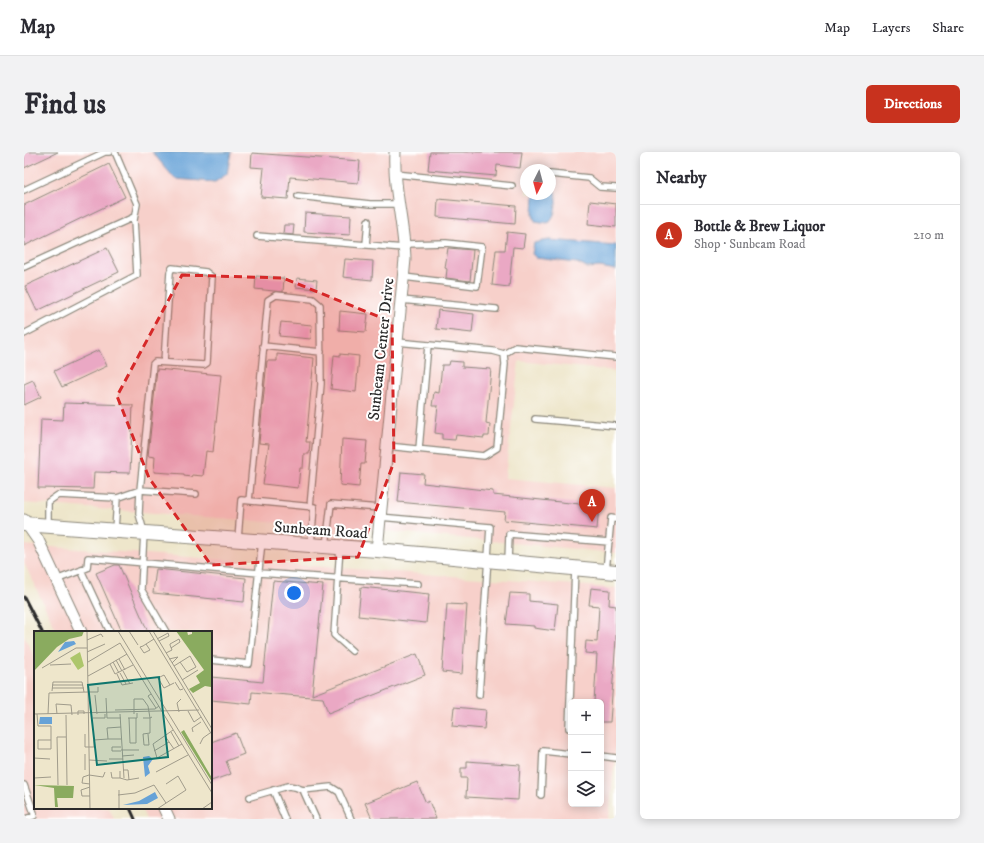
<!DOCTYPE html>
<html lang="en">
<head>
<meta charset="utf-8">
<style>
  :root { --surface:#fff; --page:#f2f2f3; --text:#2b2b33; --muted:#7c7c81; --line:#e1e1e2; --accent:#c8321e }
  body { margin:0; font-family:"IM FELL DW Pica",serif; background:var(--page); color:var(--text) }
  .controls { position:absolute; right:12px; bottom:12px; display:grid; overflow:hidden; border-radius:6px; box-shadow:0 2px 10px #0003 }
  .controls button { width:36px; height:36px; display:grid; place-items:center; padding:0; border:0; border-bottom:1px solid var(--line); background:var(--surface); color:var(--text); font:20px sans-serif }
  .compass { position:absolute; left:496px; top:12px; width:36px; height:36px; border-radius:50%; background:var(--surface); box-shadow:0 2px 10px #0003; rotate:186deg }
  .you { position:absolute; left:270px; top:441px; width:14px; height:14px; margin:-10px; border:3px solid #fff; border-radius:50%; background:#1a73e8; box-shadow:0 0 0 6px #1a73e833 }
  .badge { display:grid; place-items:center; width:26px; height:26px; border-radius:50%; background:var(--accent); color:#fff; font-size:13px; font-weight:700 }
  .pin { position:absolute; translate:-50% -33px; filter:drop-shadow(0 1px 2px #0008) }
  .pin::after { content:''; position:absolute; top:21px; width:14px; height:12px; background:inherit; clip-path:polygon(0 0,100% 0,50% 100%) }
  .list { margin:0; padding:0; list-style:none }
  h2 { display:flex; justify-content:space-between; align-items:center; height:52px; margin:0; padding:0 16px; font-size:17px }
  h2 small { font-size:13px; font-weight:400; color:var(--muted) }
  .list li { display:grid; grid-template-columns:26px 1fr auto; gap:12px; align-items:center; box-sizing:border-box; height:60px; padding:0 16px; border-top:1px solid var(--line) }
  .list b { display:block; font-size:15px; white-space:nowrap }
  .list p { margin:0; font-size:13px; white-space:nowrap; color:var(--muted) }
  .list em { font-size:13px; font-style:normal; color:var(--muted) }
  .icon { flex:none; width:22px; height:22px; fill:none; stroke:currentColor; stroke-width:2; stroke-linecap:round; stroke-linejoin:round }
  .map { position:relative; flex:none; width:592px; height:667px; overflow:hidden; border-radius:6px }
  header { display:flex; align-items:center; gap:24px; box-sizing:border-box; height:56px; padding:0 20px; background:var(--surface); border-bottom:1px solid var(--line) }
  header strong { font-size:19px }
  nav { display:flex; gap:22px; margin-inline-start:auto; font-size:14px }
  .intro { display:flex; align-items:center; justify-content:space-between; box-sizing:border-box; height:96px; padding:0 24px }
  h1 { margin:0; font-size:28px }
  .button { padding:10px 18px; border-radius:6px; background:var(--accent); color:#fff; font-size:14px; font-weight:700 }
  main { display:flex; gap:24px; padding:0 24px }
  aside { flex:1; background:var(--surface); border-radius:6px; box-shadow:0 2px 10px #0003 }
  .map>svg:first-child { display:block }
  .built { fill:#f7d0ca; fill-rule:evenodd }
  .water { fill:#66a2d7; stroke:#486681 }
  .building { fill:#eaa8c4 }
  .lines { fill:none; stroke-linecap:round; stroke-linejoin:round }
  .service-casing { stroke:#8c887b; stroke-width:8 }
  .minor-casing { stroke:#8c887b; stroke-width:13 }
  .tertiary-casing { stroke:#8c887b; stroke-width:16 }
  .service { stroke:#fff; stroke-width:5.5 }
  .minor { stroke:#fff; stroke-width:11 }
  .tertiary { stroke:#fff; stroke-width:14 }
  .rail { stroke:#2b2b2b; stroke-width:3 }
  .marked { fill:#d62828; fill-opacity:0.2; stroke:#d62828; stroke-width:3; stroke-dasharray:8 5; stroke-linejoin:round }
  .labels { text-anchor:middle; stroke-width:4; stroke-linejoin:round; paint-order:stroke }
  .street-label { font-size:16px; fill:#2b2b2b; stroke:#fff }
  .inset-road { fill:none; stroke:#a09b8b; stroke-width:1 }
  .view { fill:#0f766e; fill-opacity:0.15; stroke:#0f766e; stroke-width:2 }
  .inset-edge { fill:none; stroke:#2b2b2b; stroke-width:2 }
</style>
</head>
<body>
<header>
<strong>Map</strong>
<nav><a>Map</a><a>Layers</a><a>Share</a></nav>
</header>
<div class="intro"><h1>Find us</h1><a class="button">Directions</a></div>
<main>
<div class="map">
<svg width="592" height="667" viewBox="0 0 592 667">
  <rect width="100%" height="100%" fill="#fff"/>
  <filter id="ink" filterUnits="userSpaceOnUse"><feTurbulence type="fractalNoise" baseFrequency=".025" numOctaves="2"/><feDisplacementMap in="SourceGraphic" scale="8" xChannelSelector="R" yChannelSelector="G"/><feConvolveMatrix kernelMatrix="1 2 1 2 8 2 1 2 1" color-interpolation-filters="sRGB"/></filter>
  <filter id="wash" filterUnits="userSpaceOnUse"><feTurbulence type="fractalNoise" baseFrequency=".012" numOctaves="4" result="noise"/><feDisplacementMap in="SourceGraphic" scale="16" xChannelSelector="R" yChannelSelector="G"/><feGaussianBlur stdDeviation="0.9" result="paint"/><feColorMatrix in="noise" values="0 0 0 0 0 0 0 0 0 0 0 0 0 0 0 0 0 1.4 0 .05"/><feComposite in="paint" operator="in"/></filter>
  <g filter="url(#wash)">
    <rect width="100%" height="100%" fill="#eee6cb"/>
    <path class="built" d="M0,0h592v219l-97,-10 -14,117 111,10v65l-230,-22 -362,-28zM502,18h24v24h-24z
      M0,393l592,43v154l-7,77h-463l-5,-11h70v-176h-154l-33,-69zM547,550h30v102h-30z
      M0,484l11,22v150h74l5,11h-90z"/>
    <path class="water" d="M128,0h79l-4,22 -12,8 -40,-3z
      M526,36l5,3c2,11 2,24 -7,32l-13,-2 -2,-6 1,-21h16z
      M525,88l67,5v25l-16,-3 -13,1 -10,-5 -41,-5 -4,-4 2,-11z"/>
    <g id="blocks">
      <path class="building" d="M0,0h34l-34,16z
        M406,0h92l-2,16 -23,-3 -1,11 -68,-6z
        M228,1l108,8 -2,22 -68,-6 -2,22 -27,-2 3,-29 -13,-1z
        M85,12l16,33 -101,49v-41z
        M414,47l78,7 -1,18 -78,-7z
        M566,49l26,3v23l-28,-3z
        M281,61l46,3 -1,19 -46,-3z
        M260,73h10l-1,10 -10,-1z
        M483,80l18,2 -2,14 -10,-1 -4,40 -17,-2 4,-35h9z
        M83,96l12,24 -82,39 -12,-25z
        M424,96l25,2 -3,31 -24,-3 1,-9 -2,-1z
        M321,107l28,2 -1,19 -29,-3z
        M232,124l28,2 -1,14 -28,-3z
        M273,126l20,2 -1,9 -20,-2z
        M414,158l36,4 -2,19 -36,-4z
        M316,159l28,3 -2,18 -27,-2z
        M257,170l31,3 -1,14 -32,-3z
        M75,198l8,16 -45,21 -8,-16z
        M253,202l37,4 -8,84h4l-1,12h-5l-1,14h-3l-2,20 -35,-4 6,-40 -10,-1 8,-82h10z
        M316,202l19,2 -3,36 -25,-3 3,-34 6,1z
        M426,209l12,1v5l29,2 -5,54 4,1 -1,12h-5v2l-28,-3 -1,5 -13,-1v-5l-7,-1 3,-27h-6l2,-14 5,1 3,-28h7z
        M133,217l64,6 -8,77 -7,-1 -3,25 -11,-1 -1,2 -7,-1v-2l-30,-2 1,-15 -7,-1z
        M9,228l8,17 -17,8v-21z
        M40,251l69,2 -3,68 -36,-1 -1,17 -55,-1 3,-69 22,1z
        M318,287l25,2 -2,23h-4l-2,23 -19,-2z
        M377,320l23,2 -1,9 70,8v4l106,11 -2,23 -93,-9 1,-8 -107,-10z
        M91,413h4l29,67h-26l-26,-59z
        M132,417l90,9 -2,24 -91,-9z
        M249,429l50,4 -11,110 105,-41 8,21 -97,38 -5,-15 -71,-6 -1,12 -40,-4v-23l52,5z
        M337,435l68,7 -3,29 -68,-7z
        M567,436l19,2 -1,15 7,1v33l-6,83h-9v-20h-7l3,-48 -12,-1 1,-12 11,1 2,-36 -10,-1z
        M486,441l19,1v7l29,3 -3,27 -21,-3v-2l-28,-2z
        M423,452l20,1 -5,69 -20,-2z
        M430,555l32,3 -2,19 -32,-3z
        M212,581l8,21 -18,7 5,13 -20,7v-39z
        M443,609l53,4 -2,35 -52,-3 1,-19h-6v-10h6z
        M393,630l9,21 3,-2 7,18h-64l-7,-16z"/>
    </g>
  </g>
  <g filter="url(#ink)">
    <use href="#blocks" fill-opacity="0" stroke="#8c887b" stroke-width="1"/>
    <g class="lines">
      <g class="service-casing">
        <path id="service" d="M371,22l117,12
          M526,22l39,4 11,9 16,1
          M0,38l81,-38h4
          M274,44l72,8h29
          M233,84l147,12
          M342,93l2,-24
          M0,115l110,-50
          M380,125l73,9 5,-39 -36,-4 -41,1
          M377,148l95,9
          M0,182l113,-59 -3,-55 3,-16 -22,-52
          M239,194l58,6
          M480,202l11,-7 101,10
          M511,267l81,7
          M363,294l97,10 13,-8 8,-84 -1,-10 -11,-3 -96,-9
          M395,297l9,-104
          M93,346l23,-8 13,-126 2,-2 49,3 3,-2 5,-86 -6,-5 -34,-4 -2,4 -6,90
          M225,349l19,-201 8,-5 37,4 7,6 1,79 -11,123
          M356,365l110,10 -11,168
          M24,373v-23l10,-7 59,3 -2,32
          M214,387l3,-39 73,7 -3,38
          M302,394l5,-42 49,4
          M316,395l-6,88 18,16
          M484,409l1,-27 100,8
          M57,418l29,62
          M582,419l5,-53 5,1
          M32,428l31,-12 1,-10 171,15 159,11
          M142,480l-25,-43 3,-57 -5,-18 1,-24 56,4
          M187,508l38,4 13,-123
          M545,576l6,-160
          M577,604l15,2
          M0,633l10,28v3l-9,3
          M249,638l12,29
          M279,638l13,29
          M517,643l2,-44 28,3
          M226,645l38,-11 7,1 8,3 28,-3 8,5 12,27"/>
      </g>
      <g class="minor-casing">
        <path id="minor" d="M0,368l14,20 43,92
          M353,398l28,-291c-1,-35 -12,-71 -10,-107
          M140,656l5,11"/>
      </g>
      <g class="tertiary-casing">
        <path id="tertiary" d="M0,372l353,26 239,22"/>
      </g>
      <use href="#service" class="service"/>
      <use href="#minor" class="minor"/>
      <use href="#tertiary" class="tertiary"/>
      <path class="rail" d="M0,445l18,35
        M106,656l5,11"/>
    </g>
  </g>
  <path class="marked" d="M158,123l101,3 109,44 2,140 -36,95 -147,8 -62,-87 -32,-82z"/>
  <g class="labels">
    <g class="street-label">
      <text transform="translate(356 197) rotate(-84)" y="6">Sunbeam Center Drive</text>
      <text transform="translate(297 377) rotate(4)" y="6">Sunbeam Road</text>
    </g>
  </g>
  <g transform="translate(10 479)">
    <rect width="178" height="178" fill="#eee6cb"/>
    <path d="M46,21l4,14 -6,4 -8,-12z" fill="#adc66b"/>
    <path d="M0,0h50l-2,5 -13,3 -12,8 -23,24zM142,0h11l1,4 4,-1v-3h20v61l-1,-5 -6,-1 -12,7 -4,-4 11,-6 -4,-7 8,-6zM150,99l28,48v4l-31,-50zM0,154l40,1 -1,12h-16l1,9h-3l-1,-19z" fill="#8aab5f"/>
    <path d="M31,11l9,-1 2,3 -18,8zM18,86v7h-13l1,-7zM115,125l4,3 -5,7 2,7 -5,4 -2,-20zM121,161l3,6 -11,6 -24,1 16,-4z" fill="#66a2d7"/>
    <path class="inset-road" d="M53,0l3,178M84,0l94,154M95,0l9,14M115,0l63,104M119,0l59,98M123,8l11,-6 1,3 -10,5M53,9l14,-6 2,3M112,13l4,6 -6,3 -4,-6 3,-1 3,-2 8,-5M53,21l18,-8M132,22l6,-3 -2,-5v-1l9,-5 1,3 -9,6M93,23l-17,10 5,10 18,-9M85,28l6,11M135,28l9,-2 -6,6M82,29l6,11M54,31l32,-19 92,150M79,31l6,11M16,34l21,-1M140,35l16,-10 6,11 -9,5 -7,-10M8,37l34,-20h11M89,40l7,13M86,42l6,11M83,43l5,11 11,-2M54,45l22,-12M148,49l16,-10M141,51l5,8 3,-1M18,54h31M136,54l-6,-10 -6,3 6,10 10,-5M18,57h32M18,60l1,-9h29l2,10M54,61h10v-5M117,63l-3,2 8,12M61,64l2,19M72,67l1,20h14M81,79l40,-1 4,-3M154,80l6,11 7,-5M145,81l-2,-9 4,-4M0,83l165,-4M3,83l1,12h13v23h-13v-9h13M14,83l1,-21 39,-1M23,83l-1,-10 15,1 1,10M86,83l4,64M100,83v-15h9l5,7 2,12h-7M32,84l1,70M44,84v-4h6v3M59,87h12v-4M94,87h9v-5M95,87l1,25h6v-25M87,96l-14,1 1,11h13M139,99l-20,14 4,14 25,-14M137,101l8,14M159,101l-1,-4 9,-6M51,103v13h4M114,103l1,11h-5l-1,-11 7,-1v-15l2,-1M131,105l9,13M166,113l3,-6 7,-5M55,116h5v-7l14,-1M87,116h-9v4h9M87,119h18M120,120l15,-9M51,123v16M88,125l12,-1M0,127l16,1M75,128h14M55,129l18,1M89,139h5l1,10M86,140v7l7,2 12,-2M77,141l1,6h8M122,141l32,-17M55,144l-6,2 -1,6 8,1M55,144l14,2 2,-5M0,147l17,-1M24,154l-1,-48h9M56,156l-9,3 1,6h8M84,164l17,-2 19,-8 12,18M85,178v-19M123,178l29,-19 -8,-14 -12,8M168,178l10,-7"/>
    <path class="view" d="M125,46l9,80 -71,8 -9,-80z"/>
    <rect width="178" height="178" class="inset-edge"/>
  </g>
</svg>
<div class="controls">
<button>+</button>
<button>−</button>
<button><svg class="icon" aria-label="layers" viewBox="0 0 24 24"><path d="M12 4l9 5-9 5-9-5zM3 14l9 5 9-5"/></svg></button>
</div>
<svg class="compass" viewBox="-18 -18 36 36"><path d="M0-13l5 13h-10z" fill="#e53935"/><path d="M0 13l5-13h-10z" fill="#7c7c81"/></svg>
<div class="you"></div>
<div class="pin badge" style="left:568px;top:370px">A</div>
</div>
<aside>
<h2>Nearby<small></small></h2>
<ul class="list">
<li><span class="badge">A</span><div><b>Bottle &amp; Brew Liquor</b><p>Shop · Sunbeam Road</p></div><em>210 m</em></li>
</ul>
</aside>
</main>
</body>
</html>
